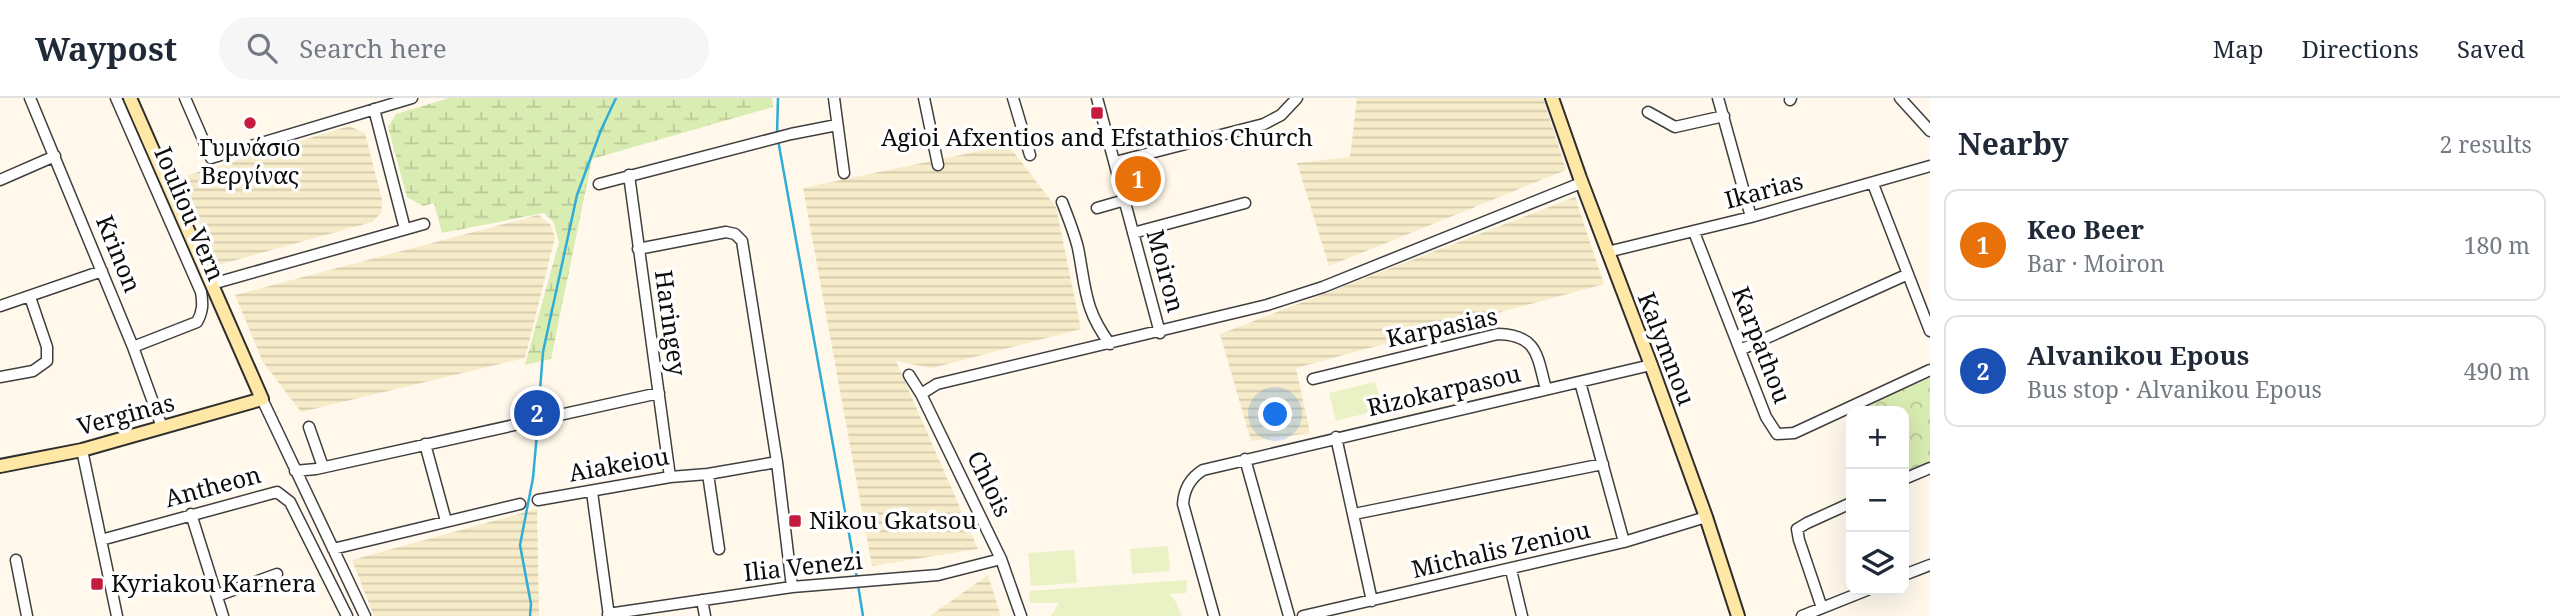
<!DOCTYPE html>
<html lang="en">
<head>
<meta charset="utf-8">
<style>
  :root { --surface:#fff; --page:#f6f6f7; --text:#1f2937; --muted:#747a83; --line:#e0e1e3; --accent:#c51b3e }
  body { margin:0; font-family:"Noto Serif",serif; background:var(--page); color:var(--text) }
  .controls { position:absolute; right:21px; bottom:21px; display:grid; overflow:hidden; border-radius:14px; box-shadow:0 7px 28px #0002 }
  .controls button { width:63px; height:63px; display:grid; place-items:center; padding:0; border:0; border-bottom:2px solid var(--line); background:var(--surface); color:var(--text); font:35px sans-serif }
  .you { position:absolute; left:1276px; top:317px; width:24px; height:24px; margin:-18px; border:5px solid #fff; border-radius:50%; background:#1a73e8; box-shadow:0 0 0 10px #1a73e833 }
  .badge { display:grid; place-items:center; width:46px; height:46px; border-radius:50%; background:var(--accent); color:#fff; font-size:23px; font-weight:700 }
  .pin { position:absolute; translate:-50% -50%; border:4px solid #fff; box-shadow:0 2px 7px #0006 }
  .list { margin:0; padding:0; list-style:none }
  h2 { display:flex; justify-content:space-between; align-items:center; height:91px; margin:0; padding:0 28px; font-size:30px }
  h2 small { font-size:23px; font-weight:400; color:var(--muted) }
  .list li { display:grid; grid-template-columns:46px 1fr auto; gap:21px; align-items:center; box-sizing:border-box; height:112px; margin:0 14px 14px; padding:0 14px; border:2px solid var(--line); border-radius:14px }
  .list b { display:block; font-size:26px; white-space:nowrap }
  .list p { margin:0; font-size:23px; white-space:nowrap; color:var(--muted) }
  .list em { font-size:23px; font-style:normal; color:var(--muted) }
  .icon { flex:none; width:38px; height:38px; fill:none; stroke:currentColor; stroke-width:2; stroke-linecap:round; stroke-linejoin:round }
  .map { position:relative; flex:none; width:1930px; height:518px; overflow:hidden }
  header { display:flex; align-items:center; gap:42px; box-sizing:border-box; height:98px; padding:0 35px; background:var(--surface); border-bottom:2px solid var(--line) }
  header strong { font-size:33px }
  nav { display:flex; gap:38px; margin-inline-start:auto; font-size:24px }
  .search { width:490px; height:63px; background:var(--page); display:flex; align-items:center; gap:18px; box-sizing:border-box; padding:0 24px; border-radius:38px; color:var(--muted); font-size:26px }
  main { display:flex }
  aside { flex:1; background:var(--surface) }
  .map>svg:first-child { display:block }
  .farmland { fill:url(#farmland-rules) }
  .wetland { fill:url(#wetland-marsh) }
  .park { fill:url(#park-crowns) }
  .pitch { fill:#eaf2c5 }
  .lines { fill:none; stroke-linecap:round; stroke-linejoin:round }
  .stream { stroke:#2eadd6; stroke-width:2.5 }
  .street-casing { stroke:#3f3f3f; stroke-width:13 }
  .secondary-casing { stroke:#2e2e2e; stroke-width:16 }
  .street { stroke:#fff; stroke-width:10 }
  .secondary { stroke:#ffe7a6; stroke-width:12 }
  .poi-dot { fill:#c51b3e; stroke:#fff; stroke-width:2.5 }
  .labels { text-anchor:middle; stroke-width:7; stroke-linejoin:round; paint-order:stroke }
  .poi-label { font-size:24px; fill:#0c0c0c; stroke:#fff }
  .street-label { font-size:24px; fill:#0c0c0c; stroke:#fff }
</style>
</head>
<body>
<header>
<strong>Waypost</strong>
<div class="search"><svg class="icon" aria-label="search" viewBox="0 0 24 24"><circle cx="10" cy="10" r="6"/><path d="M15 15l6 6"/></svg>Search here</div>
<nav><a>Map</a><a>Directions</a><a>Saved</a></nav>
</header>
<main>
<div class="map">
<svg width="1930" height="518" viewBox="0 0 1930 518">
  <defs>
    <pattern id="farmland-rules" width="6" height="5" patternUnits="userSpaceOnUse" patternTransform="scale(1.75)"><rect width="6" height="5" fill="#f7ecc9"/><path d="M0 2.5h6" fill="none" stroke="#d3c9ab"/></pattern>
    <pattern id="wetland-marsh" width="20" height="14" patternUnits="userSpaceOnUse" patternTransform="scale(1.75)"><rect width="20" height="14" fill="#d9ecb2"/><path d="M1 5h8M5 5V1M11 12h8M15 12V8" fill="none" stroke="#b9c998"/></pattern>
    <pattern id="park-crowns" width="20" height="18" patternUnits="userSpaceOnUse" patternTransform="scale(1.75)"><rect width="20" height="18" fill="#d9ecb2"/><path d="M2 6a3 3 0 1 1 6 0M12 15a3 3 0 1 1 6 0" fill="none" stroke="#b9c998"/></pattern>
  </defs>
  <rect width="100%" height="100%" fill="#fff8eb"/>
  <path class="farmland" d="M1357,0h186l23,72 -237,96 -32,-103 53,-6z
    M349,28l16,7 17,67 -1,13 -9,9 -154,43 -39,-87z
    M1008,47l48,62 25,122 -149,39 -36,-7 82,188 -106,17 -69,-378z
    M1575,99l29,87 -308,84 14,65 -59,8 -31,-107z
    M538,117l12,9 5,13 -30,121 -224,54 -38,-50 -28,-67z
    M537,411l2,107h-165l-22,-56z
    M988,477l13,41h-71z"/>
  <path class="wetland" d="M449,0h323l1,9 -181,52 -41,200 -26,6 34,-123 -6,-21 -9,-8 -102,20 -8,-30 -11,3 -16,-9 -19,-70 8,-13z"/>
  <path class="park" d="M1930,280v83l-26,12v-62h-51z"/>
  <path class="pitch" d="M1375,284l8,27 -47,12 -7,-28z
    M1168,448l2,25 -38,3 -2,-25z
    M1074,452l3,33 -46,3 -3,-33z
    M1187,482l-1,13 -17,1 7,8 6,14h-131l8,-13h-29l-1,-12z"/>
  <g class="lines">
    <path class="stream" d="M777,36l1,-36
      M778,42l79,438
      M538,318l5,-64 34,-157 24,-65 15,-32
      M858,487l5,31
      M530,518l1,-12 -11,-59 13,-67 5,-56"/>
    <g class="street-casing">
      <path id="street" d="M30,0l103,249 29,80
        M116,0l85,194c2,12 2,19 -4,30l-64,25
        M185,0l26,60 201,-60
        M834,0l10,75
        M924,0l14,67
        M1013,0l17,57
        M1097,0l63,235
        M1718,0l33,119
        M1900,0l30,33
        M1790,2l1,-2
        M374,11l31,120
        M1648,14l27,15 49,-11
        M1115,64l149,-38 17,-9 16,-17
        M629,77l41,302
        M0,82l55,-24
        M599,86l192,-50 46,-9
        M1873,86l57,147
        M1062,104c6,15 12,30 16,46 8,41 6,61 32,96
        M1097,110l28,-8
        M1694,134l72,185 11,17 17,-1 136,-63
        M1133,135l112,-30
        M638,151l88,-17 9,2 7,7 35,221 15,125
        M1607,154l144,-35 179,-51
        M212,186l212,-60
        M0,208l102,-35
        M1740,252l166,-75
        M909,277l12,19 80,165 20,57
        M0,279l33,-6 14,-10v-14l-17,-50
        M1313,281l185,-45c40,1 39,22 48,55
        M1580,284l44,160
        M921,296l16,-10 330,-79 56,-18 258,-104
        M262,301l103,217
        M309,329l14,40
        M1336,339l36,164
        M425,346l21,77
        M82,352l35,166
        M1245,361l44,157
        M295,373l21,-2 343,-76
        M708,376l11,75
        M1904,381l26,-11
        M592,394l17,124
        M538,402l132,-23 38,-3 69,-12
        M191,416l32,102
        M1354,416l249,-50
        M101,442l176,-48 13,10 57,114
        M333,451l187,-45
        M16,462l11,56
        M1511,472l11,46
        M1904,477l26,-10
        M217,498l60,-22
        M702,502l3,16
        M1822,510l-23,-68 -2,-11 10,-6 44,-20
        M608,516l184,-27 146,-12 63,-16
        M1214,518l-31,-112c1,-15 7,-26 20,-34l448,-105
        M1303,518l321,-74 82,-25
        M1802,518l65,-26"/>
    </g>
    <g class="secondary-casing">
      <path id="secondary" d="M1552,0l28,80 71,187 55,152 32,99
        M0,368l82,-16 180,-51 -132,-301"/>
    </g>
    <use href="#street" class="street"/>
    <use href="#secondary" class="secondary"/>
  </g>
  <g class="poi-dot">
    <rect x="1090" y="8" width="14" height="14" rx="3.5"/>
    <circle cx="250" cy="25" r="7"/>
    <rect x="788" y="416" width="14" height="14" rx="3.5"/>
    <rect x="90" y="479" width="14" height="14" rx="3.5"/>
  </g>
  <g class="labels">
    <g class="poi-label">
      <text x="1097" y="48">Agioi Afxentios and Efstathios Church</text>
      <text x="250" y="58">Γυμνάσιο<tspan x="250" dy="28">Βεργίνας</tspan></text>
      <text x="809" y="431" text-anchor="start">Nikou Gkatsou</text>
      <text x="111" y="494" text-anchor="start">Kyriakou Karnera</text>
    </g>
    <g class="street-label">
      <text transform="translate(1764 93) rotate(-15)" y="8">Ikarias</text>
      <text transform="translate(189 116) rotate(67)" y="8">Iouliou Vern</text>
      <text transform="translate(118 156) rotate(68)" y="8">Krinon</text>
      <text transform="translate(1165 173) rotate(75)" y="8">Moiron</text>
      <text transform="translate(670 225) rotate(82)" y="8">Haringey</text>
      <text transform="translate(1442 230) rotate(-12)" y="8">Karpasias</text>
      <text transform="translate(1761 247) rotate(69)" y="8">Karpathou</text>
      <text transform="translate(1666 251) rotate(69)" y="8">Kalymnou</text>
      <text transform="translate(1444 293) rotate(-13)" y="8">Rizokarpasou</text>
      <text transform="translate(126 317) rotate(-15)" y="8">Verginas</text>
      <text transform="translate(619 367) rotate(-10)" y="8">Aiakeiou</text>
      <text transform="translate(989 386) rotate(64)" y="8">Chlois</text>
      <text transform="translate(213 389) rotate(-15)" y="8">Antheon</text>
      <text transform="translate(1501 452) rotate(-13)" y="8">Michalis Zeniou</text>
      <text transform="translate(803 469) rotate(-6)" y="8">Ilia Venezi</text>
    </g>
  </g>
</svg>
<div class="controls">
<button>+</button>
<button>−</button>
<button><svg class="icon" aria-label="layers" viewBox="0 0 24 24"><path d="M12 4l9 5-9 5-9-5zM3 14l9 5 9-5"/></svg></button>
</div>
<div class="you"></div>
<div class="pin badge" style="left:1138px;top:81px;background:#e8710a">1</div>
<div class="pin badge" style="left:537px;top:315px;background:#1a4fb4">2</div>
</div>
<aside>
<h2>Nearby<small>2 results</small></h2>
<ul class="list">
<li><span class="badge" style="background:#e8710a">1</span><div><b>Keo Beer</b><p>Bar · Moiron</p></div><em>180 m</em></li>
<li><span class="badge" style="background:#1a4fb4">2</span><div><b>Alvanikou Epous</b><p>Bus stop · Alvanikou Epous</p></div><em>490 m</em></li>
</ul>
</aside>
</main>
</body>
</html>
